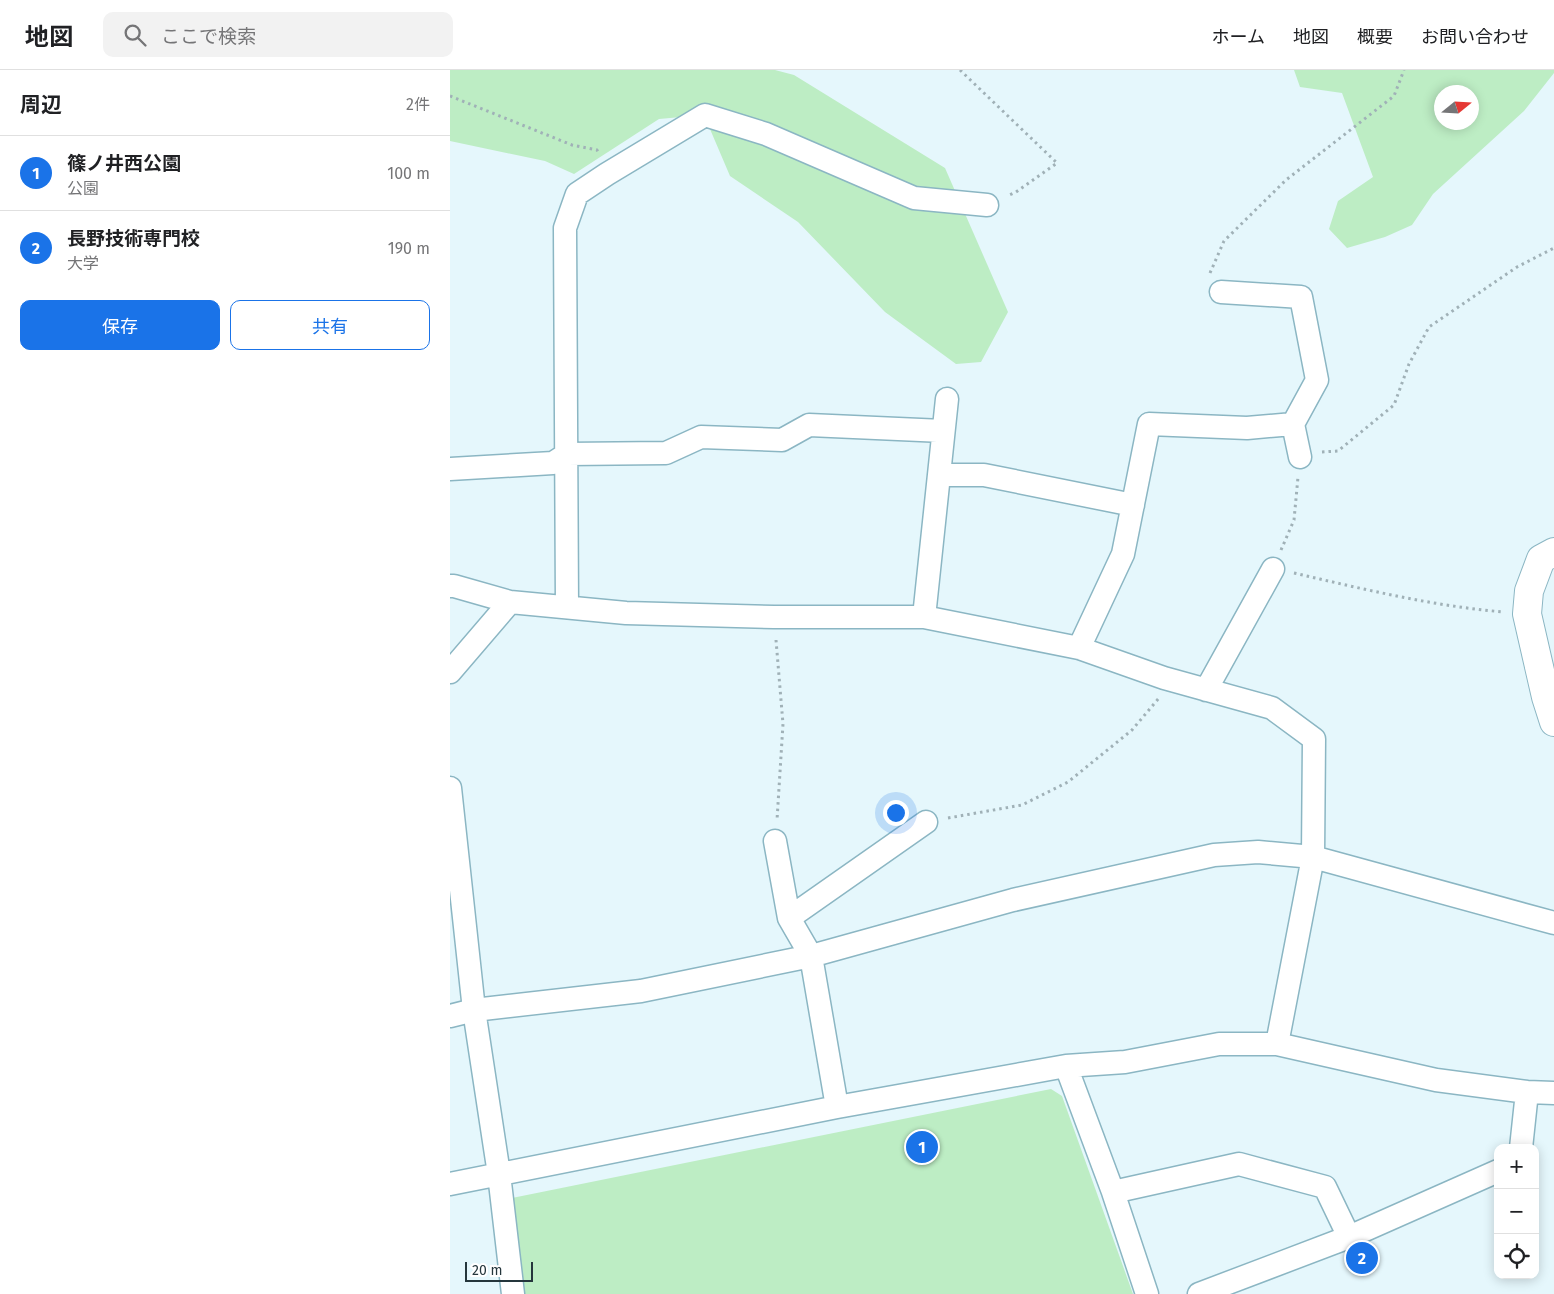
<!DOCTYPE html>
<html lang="ja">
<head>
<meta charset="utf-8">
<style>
  :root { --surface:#fff; --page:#f2f2f2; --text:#202124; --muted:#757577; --line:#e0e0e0; --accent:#1a73e8 }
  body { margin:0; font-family:"Fira Sans","Noto Sans JP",sans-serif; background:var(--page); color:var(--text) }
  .controls { position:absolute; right:15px; bottom:15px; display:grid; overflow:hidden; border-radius:10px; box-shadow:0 2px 12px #0003 }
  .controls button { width:45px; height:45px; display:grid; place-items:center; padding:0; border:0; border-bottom:1px solid var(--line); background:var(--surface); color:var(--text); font:25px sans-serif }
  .compass { position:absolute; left:984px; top:15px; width:45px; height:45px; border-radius:50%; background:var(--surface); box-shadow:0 2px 12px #0003; rotate:72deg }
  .scale { position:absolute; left:15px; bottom:12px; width:68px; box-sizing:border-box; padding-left:5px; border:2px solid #25363c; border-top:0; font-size:14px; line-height:18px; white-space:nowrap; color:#25363c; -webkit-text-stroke:4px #fff; paint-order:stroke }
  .you { position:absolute; left:445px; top:742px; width:18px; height:18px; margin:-12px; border:4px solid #fff; border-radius:50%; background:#1a73e8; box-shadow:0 0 0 8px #1a73e833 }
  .badge { display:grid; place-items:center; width:32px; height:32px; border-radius:50%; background:var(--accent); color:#fff; font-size:16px; font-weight:700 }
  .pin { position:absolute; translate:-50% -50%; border:2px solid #fff; box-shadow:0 1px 5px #0006 }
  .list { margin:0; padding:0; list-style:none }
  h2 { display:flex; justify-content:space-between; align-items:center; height:65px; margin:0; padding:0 20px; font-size:21px }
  h2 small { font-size:16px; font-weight:400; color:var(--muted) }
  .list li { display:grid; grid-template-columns:32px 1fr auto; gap:15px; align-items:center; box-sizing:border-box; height:75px; padding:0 20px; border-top:1px solid var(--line) }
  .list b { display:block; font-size:19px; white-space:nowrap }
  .list p { margin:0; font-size:16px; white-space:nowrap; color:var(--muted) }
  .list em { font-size:16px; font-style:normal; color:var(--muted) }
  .actions { display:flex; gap:10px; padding:15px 20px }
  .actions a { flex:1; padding:11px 0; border:1px solid var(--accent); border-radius:10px; text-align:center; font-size:18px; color:var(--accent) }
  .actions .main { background:var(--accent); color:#fff }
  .icon { flex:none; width:28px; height:28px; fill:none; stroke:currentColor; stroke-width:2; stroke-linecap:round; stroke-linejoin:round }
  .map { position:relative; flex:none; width:1104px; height:1224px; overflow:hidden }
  header { display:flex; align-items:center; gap:30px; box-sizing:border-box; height:70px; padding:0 25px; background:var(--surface); border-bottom:1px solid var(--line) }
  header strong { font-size:24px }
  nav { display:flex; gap:28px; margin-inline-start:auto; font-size:18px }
  .search { width:350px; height:45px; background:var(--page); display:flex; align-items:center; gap:12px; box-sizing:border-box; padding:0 18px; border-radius:10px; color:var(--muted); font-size:19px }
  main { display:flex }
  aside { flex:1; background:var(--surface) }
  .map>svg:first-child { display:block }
  .green { fill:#bdedc4; fill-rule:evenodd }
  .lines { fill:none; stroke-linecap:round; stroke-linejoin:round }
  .minor-casing { stroke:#8bb6c3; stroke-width:25 }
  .major-casing { stroke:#8bb6c3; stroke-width:30 }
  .path { stroke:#a0b1b7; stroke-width:3; stroke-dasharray:2.5 4; stroke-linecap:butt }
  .minor { stroke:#fff; stroke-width:22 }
  .major { stroke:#fff; stroke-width:28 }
</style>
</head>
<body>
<header>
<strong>地図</strong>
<div class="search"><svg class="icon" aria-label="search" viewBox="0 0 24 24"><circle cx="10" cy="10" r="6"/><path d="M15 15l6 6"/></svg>ここで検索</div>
<nav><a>ホーム</a><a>地図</a><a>概要</a><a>お問い合わせ</a></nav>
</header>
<main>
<aside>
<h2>周辺<small>2件</small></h2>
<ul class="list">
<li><span class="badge">1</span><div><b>篠ノ井西公園</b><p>公園</p></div><em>100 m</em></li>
<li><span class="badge">2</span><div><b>長野技術専門校</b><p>大学</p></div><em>190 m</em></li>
</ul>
<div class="actions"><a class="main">保存</a><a>共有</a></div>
</aside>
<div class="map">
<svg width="1104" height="1224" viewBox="0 0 1104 1224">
  <rect width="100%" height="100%" fill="#e5f7fc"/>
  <path class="green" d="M0,0h325l19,5 151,93 63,144 -27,50 -25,2 -71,-52 -87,-90 -68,-46 -26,-61 -45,4 -85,55 -29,-13 -95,-20z
    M844,0h260v3l-30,38 -91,83 -21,31 -27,12 -38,11 -18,-19 9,-28 35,-24 -31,-84 -42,-6zM992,22h30v30h-30z
    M601,1019l11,7 71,198h-612l-9,-96z"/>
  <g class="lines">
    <g class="minor-casing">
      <path id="minor" d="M771,222l80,5 16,83 -24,44 7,33
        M0,399l103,-6 14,-9 99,-1 35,-16 81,3 27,-15 134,6
        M489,405h45l149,30
        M0,516h4l56,16 116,11 148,4h150l155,31 85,30 108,30 42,31 -1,118 -36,187
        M117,537l-2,-379 12,-34 30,-20 98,-59 61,19 148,64 73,7
        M474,547l23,-218
        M629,578l44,-94 26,-130 98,4 46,-4
        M0,602l60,-70
        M756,620l67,-121
        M0,718l24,222 25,164 14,120
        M325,771l14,77 22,38 26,151
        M339,848l137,-96
        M0,946l24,-6 167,-19 170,-35 202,-56 201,-45 44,-3 55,5 241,66
        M616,996l47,126 34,102
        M1071,1078l6,-56
        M0,1114l387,-77 229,-41 59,-4 94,-18h58l159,36 91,12 27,1
        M663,1122l126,-28 86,23 24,50
        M749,1224l150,-57 149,-66"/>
    </g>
    <g class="major-casing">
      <path id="major" d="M1104,482l-13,7 -12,32 -2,23 19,83 8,25"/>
    </g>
    <path class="path" d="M510,0l97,93 -41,29 -9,4
      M0,26l122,49 25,5 2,5
      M760,203l14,-32 62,-61 108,-84 10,-26
      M872,382l16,-1 56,-46 15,-41 20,-37 88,-60 37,-19
      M831,480l13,-30 4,-43
      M844,503c69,16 138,33 210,39
      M326,570l7,84 -6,96
      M498,748l74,-13 46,-23 64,-52 27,-32"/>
    <use href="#minor" class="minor"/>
    <use href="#major" class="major"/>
  </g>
</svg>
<div class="controls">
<button>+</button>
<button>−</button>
<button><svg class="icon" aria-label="locate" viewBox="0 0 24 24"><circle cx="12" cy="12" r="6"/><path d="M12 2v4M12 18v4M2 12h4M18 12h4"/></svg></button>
</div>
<svg class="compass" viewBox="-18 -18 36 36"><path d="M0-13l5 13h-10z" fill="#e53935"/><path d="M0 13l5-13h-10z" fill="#757577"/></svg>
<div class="scale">20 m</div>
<div class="you"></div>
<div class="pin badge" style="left:472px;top:1077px">1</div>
<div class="pin badge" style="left:912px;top:1188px">2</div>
</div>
</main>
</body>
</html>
